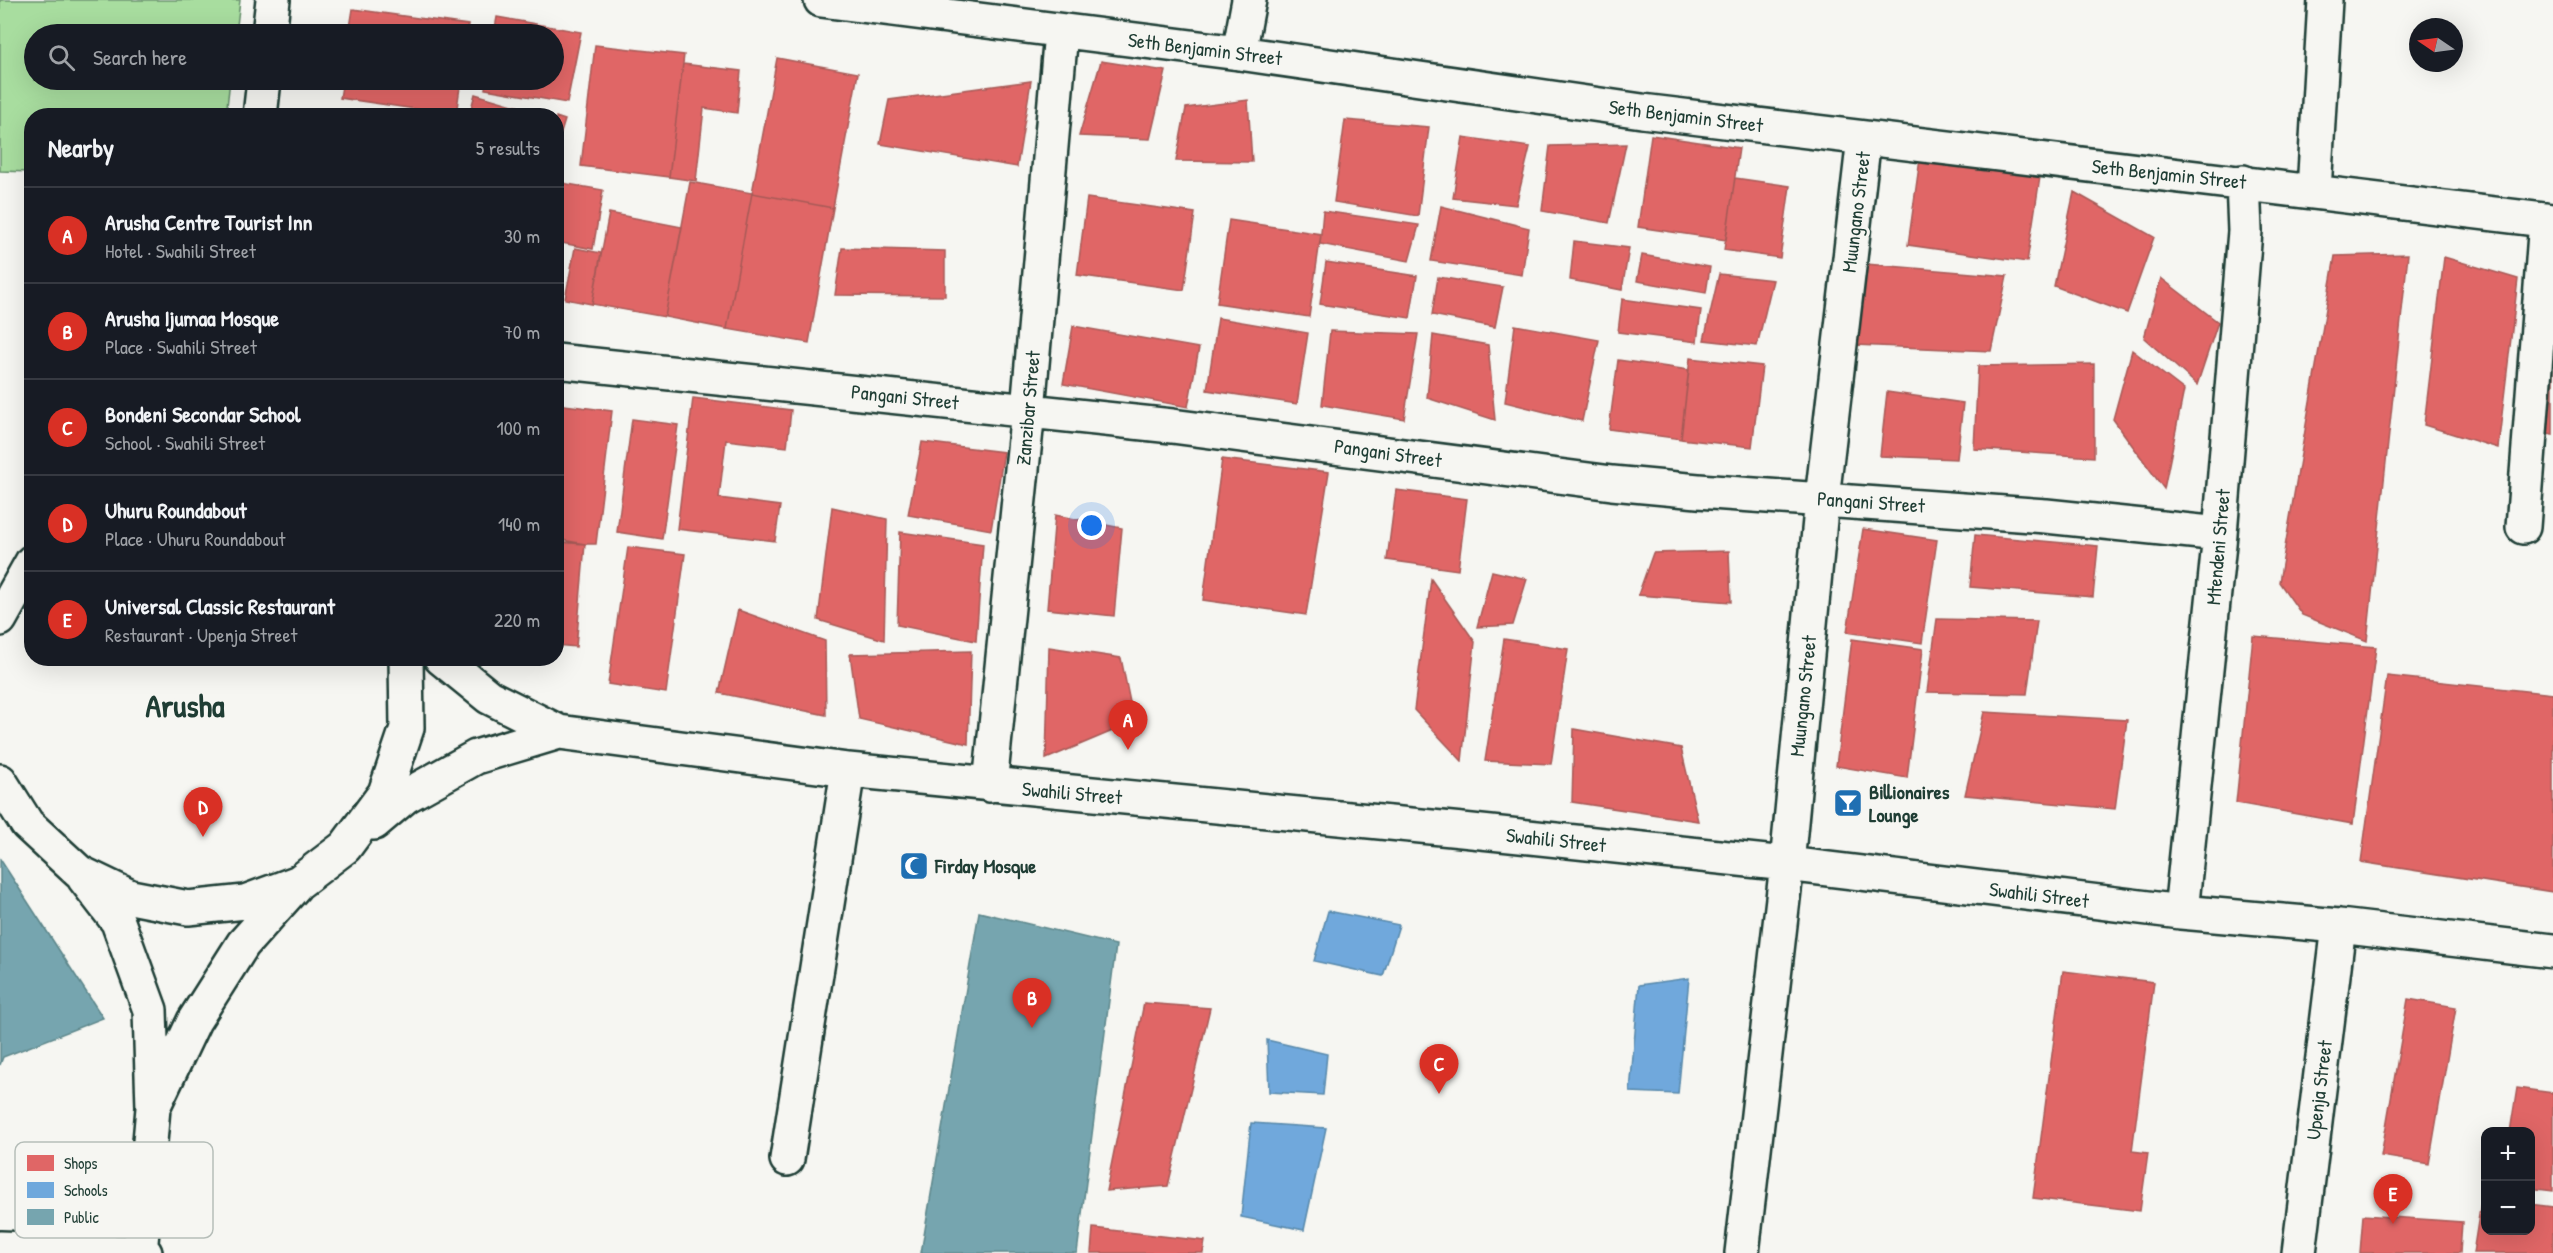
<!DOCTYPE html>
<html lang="en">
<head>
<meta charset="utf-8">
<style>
  :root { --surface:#171b24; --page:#242831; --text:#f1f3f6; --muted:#9ea1a6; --line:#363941; --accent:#d93025 }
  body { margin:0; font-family:"Patrick Hand",sans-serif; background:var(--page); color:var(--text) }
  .controls { position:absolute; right:18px; bottom:18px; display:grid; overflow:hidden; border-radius:12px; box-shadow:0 6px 24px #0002 }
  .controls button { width:54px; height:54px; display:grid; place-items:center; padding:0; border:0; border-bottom:2px solid var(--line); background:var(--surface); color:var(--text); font:30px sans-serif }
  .compass { position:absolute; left:2409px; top:18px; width:54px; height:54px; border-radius:50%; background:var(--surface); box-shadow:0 6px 24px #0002; rotate:283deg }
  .you { position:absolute; left:1092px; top:526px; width:21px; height:21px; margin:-15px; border:4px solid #fff; border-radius:50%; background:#1a73e8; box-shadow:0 0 0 9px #1a73e833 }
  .badge { display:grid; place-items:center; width:39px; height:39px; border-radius:50%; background:var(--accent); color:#fff; font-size:20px; font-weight:700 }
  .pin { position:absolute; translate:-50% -50px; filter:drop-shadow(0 2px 3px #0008) }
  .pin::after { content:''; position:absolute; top:32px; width:21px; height:18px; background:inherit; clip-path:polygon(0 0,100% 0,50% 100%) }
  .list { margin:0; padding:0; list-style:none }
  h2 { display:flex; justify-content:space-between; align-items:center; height:78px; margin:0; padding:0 24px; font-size:26px }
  h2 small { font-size:20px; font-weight:400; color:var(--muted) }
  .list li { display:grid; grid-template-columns:39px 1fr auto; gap:18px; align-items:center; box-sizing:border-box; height:96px; padding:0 24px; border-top:2px solid var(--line) }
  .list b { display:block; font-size:22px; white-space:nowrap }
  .list p { margin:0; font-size:20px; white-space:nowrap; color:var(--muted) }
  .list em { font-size:20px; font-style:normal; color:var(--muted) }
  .icon { flex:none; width:33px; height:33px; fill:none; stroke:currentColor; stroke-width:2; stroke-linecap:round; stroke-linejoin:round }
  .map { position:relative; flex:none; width:2553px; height:1253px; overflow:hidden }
  .search { position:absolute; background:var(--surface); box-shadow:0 6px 24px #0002; left:24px; top:24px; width:540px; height:66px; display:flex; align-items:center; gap:15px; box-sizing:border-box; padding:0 21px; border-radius:33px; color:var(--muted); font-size:22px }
  .panel { position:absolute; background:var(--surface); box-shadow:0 6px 24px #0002; left:24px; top:108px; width:540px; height:558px; border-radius:24px }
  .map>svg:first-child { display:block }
  .green { fill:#a8dd9f; stroke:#648d6a; stroke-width:1.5 }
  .shops { fill:#e06666; stroke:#a65a57; stroke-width:1.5 }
  .schools { fill:#6fa8dc; stroke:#5788aa; stroke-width:1.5 }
  .public { fill:#76a5af; stroke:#5c868a; stroke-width:1.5 }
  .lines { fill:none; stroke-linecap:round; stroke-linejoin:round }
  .minor-casing { stroke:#1f3d34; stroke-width:38 }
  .minor { stroke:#f6f6f2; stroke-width:33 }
  .labels { text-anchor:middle; stroke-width:6; stroke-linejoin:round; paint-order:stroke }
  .street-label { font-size:20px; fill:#1f3d34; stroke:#f6f6f2 }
  .poi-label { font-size:20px; font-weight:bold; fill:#1f3d34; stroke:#f6f6f2; text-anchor:start }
  .town-label { font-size:32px; font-weight:bold; fill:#1f3d34; stroke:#f6f6f2 }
  .key { fill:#f6f6f2; stroke:#b6beb9; stroke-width:1.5 }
  .key-label { font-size:16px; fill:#1f3d34 }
</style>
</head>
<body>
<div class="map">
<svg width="2553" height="1253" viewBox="0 0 2553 1253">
  <rect width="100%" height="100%" fill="#f6f6f2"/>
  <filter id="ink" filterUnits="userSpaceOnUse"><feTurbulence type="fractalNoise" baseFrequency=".0167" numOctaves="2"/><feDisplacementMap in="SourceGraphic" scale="12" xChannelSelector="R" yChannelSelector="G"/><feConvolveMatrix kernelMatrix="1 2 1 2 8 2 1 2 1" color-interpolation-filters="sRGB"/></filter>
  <g filter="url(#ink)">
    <path class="green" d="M0,0h240l-4,34h-202v46h196l-4,35 -194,1 -1,56 -31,-1z"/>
    <path class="shops" d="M353,9l115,16 -1,9h-118z
      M497,17l84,15 -14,71 -82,-14 1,-9h68v-46h-60z
      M595,45l89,10 -15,122 -88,-11z
      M777,58l81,15 -25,135 -81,-15z
      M1101,61l65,10 -16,68 -71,-3z
      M683,64l58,7 -4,42 -33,-5 -8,73 -27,-4z
      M343,80h118l-5,35 -116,-17z
      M1031,81l-14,86 -137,-23 9,-44z
      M475,94l76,22h-82z
      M1248,100l4,62 -76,-1 10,-53z
      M339,111l28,5h-29z
      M556,117l9,3 -9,29z
      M1345,120l84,7 -11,89 -84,-14z
      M1651,135l88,13 -13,92 -88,-13z
      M1463,137l67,10 -14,58 -63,-7z
      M1626,144l-17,79 -67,-12 8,-65z
      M1920,159l120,18 -13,85 -119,-17z
      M1735,178l55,8 -10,72 -56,-8z
      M556,182l47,8 -10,59 -37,-7z
      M690,182l62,11 -25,136 -62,-12z
      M2074,192l80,45 -27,76 -73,-27z
      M752,193l81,15 -24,135 -82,-14z
      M1087,198l108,15 -11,77 -107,-15z
      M1441,206l88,22 -7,47 -91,-14z
      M1323,211l96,14 -10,36 -89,-17z
      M609,213l73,14 -17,90 -73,-13z
      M1229,220l92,14 -12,83 -92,-14z
      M1574,241l55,7 -7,42 -52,-10z
      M575,248l26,5 -9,51 -27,-5z
      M842,248l103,3v45l-110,-1z
      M2408,254l-41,387 -65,-26 -23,-33 56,-326z
      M1642,255l68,12 -4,26 -69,-12z
      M2444,257l74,22 -20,169 -74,-23z
      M1326,262l91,14 -7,42 -90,-14z
      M1866,264l141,12 -16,75 -136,-6z
      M1719,274l54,6 -16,66 -53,-6z
      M1438,277l65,10 -8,40 -63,-12z
      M2161,278l57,44 -21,63 -53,-47z
      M1622,299l79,11 -4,32 -79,-10z
      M2553,303v132l-18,-3z
      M1218,318l90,15 -11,71 -90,-14z
      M1515,325l84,15 -17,81 -77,-19z
      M1073,326l126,22 -11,59 -125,-23z
      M1330,331l88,3 -14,85 -82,-14z
      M1433,335l55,10 7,75 -68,-22z
      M2132,350l52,40 -20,99 -51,-70z
      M1690,358l72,8 -10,81 -71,-8z
      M1618,360l71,10 -8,69 -72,-10z
      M2094,364v93l-120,-8 4,-83z
      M1887,392l76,11 -6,56 -77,-3z
      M693,398l98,12 -4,37 -61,-7 -7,58 61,8 -5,35 -98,-12z
      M556,404l56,7 -16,133h-11l-29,-5z
      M632,419l46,6 -16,114 -45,-7z
      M922,442l82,10 -13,78 -83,-15z
      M1222,459l107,13 -23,143 -103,-15z
      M1396,490l71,9 -9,71 -71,-10z
      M832,507l55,12 -3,121 -66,-20z
      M1055,515l67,13 -8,88 -67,-7z
      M1863,529l74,11 -15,103 -75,-11z
      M900,532l83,12 -7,97 -79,-16z
      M1975,535l123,11 -5,51 -123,-10z
      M556,542l29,2 -9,103 -20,-2z
      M628,547l57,7 -19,139 -58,-9z
      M1729,551l2,51 -93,-7 15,-42z
      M1492,571l35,8 -14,46 -36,2z
      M1431,579l44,63 -13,119 -48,-51z
      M738,610l87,31 1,74 -107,-22z
      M1937,619l100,2 -10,73 -100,-2z
      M2253,636l123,11 -23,177 -117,-21z
      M1504,639l64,10 -17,115 -66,-3z
      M1852,639l71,10 -16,129 -71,-12z
      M1049,647l72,11 13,64 -88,37z
      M971,651l-3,93 -109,-25 -9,-65z
      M2387,676l166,18v198l-192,-30z
      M1984,712l143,8 -12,89 -150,-14z
      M1574,729l107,19 17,73 -126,-19z
      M2063,971l91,11 -22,169 16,2 -8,58 -107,-13z
      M2408,999l48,8 -27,157 -48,-8z
      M1144,1003l66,5 -42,178 -62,5z
      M2517,1088l36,5v98l-23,-3v-56h-20z
      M2482,1196l4,1v33h44v-26l23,3v46h-80z
      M2363,1215l99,7 -2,31h-100z
      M1093,1228l112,13 -2,12h-112z"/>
    <path class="schools" d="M1328,911l71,14 -16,51 -69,-15z
      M1689,978l-11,116 -48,-2 9,-107z
      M1267,1040l60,14 -4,41 -54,-3z
      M1251,1123l75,5 -22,102 -63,-13z"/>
    <path class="public" d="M0,859l103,159 -100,39 -3,8z
      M979,912l137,33 -39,308h-156z"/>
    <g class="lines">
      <g class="minor-casing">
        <path id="minor" d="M821,0l418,53 403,58 911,110
          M269,34l4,-34
          M1239,53l10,-53
          M260,116l4,-36
          M2314,191l11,-191
          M556,361l616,65 440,57 86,8 348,25 174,18
          M2523,527l23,-307
          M0,619l32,-57
          M441,658l48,39 70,35 289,38 614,60 325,34 394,48 158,14 214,25
          M0,781l27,43 52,48 52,25 57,11 57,-6 54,-20 46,-35 40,-54 22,-65 -1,-70
          M990,785l38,-375 33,-378
          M374,823l32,-27 70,-39 83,-25
          M84,878l34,44 32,88 3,98 -13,145
          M2181,912l39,-378 25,-303 -2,-49
          M155,1103l39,-82 49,-77 52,-58
          M787,1159l61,-389
          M0,1248l145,5
          M1742,1253l45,-389 35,-365 42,-361
          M2299,1253l40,-327"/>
      </g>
      <use href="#minor" class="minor"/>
    </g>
  </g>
  <defs>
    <g id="bar-square" transform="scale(1.5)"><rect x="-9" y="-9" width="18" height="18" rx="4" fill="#1f6fb2" stroke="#f6f6f2"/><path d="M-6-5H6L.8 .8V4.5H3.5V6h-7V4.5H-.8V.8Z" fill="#fff"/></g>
    <g id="mosque-square" transform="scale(1.5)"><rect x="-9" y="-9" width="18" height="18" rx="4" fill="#1f6fb2" stroke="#f6f6f2"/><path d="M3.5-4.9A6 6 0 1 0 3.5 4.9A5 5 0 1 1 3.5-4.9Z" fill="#fff"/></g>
  </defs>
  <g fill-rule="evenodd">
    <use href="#bar-square" x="1848" y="803"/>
    <use href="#mosque-square" x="914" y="866"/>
  </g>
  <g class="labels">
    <g class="street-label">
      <text transform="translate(1205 49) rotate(7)" y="7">Seth Benjamin Street</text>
      <text transform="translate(1686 116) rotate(7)" y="7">Seth Benjamin Street</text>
      <text transform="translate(2169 174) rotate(6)" y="7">Seth Benjamin Street</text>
      <text transform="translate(1856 212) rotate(-83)" y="7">Muungano Street</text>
      <text transform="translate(905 397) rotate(6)" y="7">Pangani Street</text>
      <text transform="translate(1028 408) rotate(-85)" y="7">Zanzibar Street</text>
      <text transform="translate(1388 453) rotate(8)" y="7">Pangani Street</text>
      <text transform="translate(1871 502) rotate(4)" y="7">Pangani Street</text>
      <text transform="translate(2218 547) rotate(-85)" y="7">Mtendeni Street</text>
      <text transform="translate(1803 696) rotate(-84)" y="7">Muungano Street</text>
      <text transform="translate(1072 793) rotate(5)" y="7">Swahili Street</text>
      <text transform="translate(1556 840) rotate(6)" y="7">Swahili Street</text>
      <text transform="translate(2039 895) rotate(7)" y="7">Swahili Street</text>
      <text transform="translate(2319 1090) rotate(-83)" y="7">Upenja Street</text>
    </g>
    <g class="poi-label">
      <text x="1869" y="799">Billionaires<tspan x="1869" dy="23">Lounge</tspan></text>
      <text x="935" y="873">Firday Mosque</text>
    </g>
    <g class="town-label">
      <text x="185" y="717">Arusha</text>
    </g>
  </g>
  <rect x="15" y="1142" width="198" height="96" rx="9" class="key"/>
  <rect x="27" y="1155" width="27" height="16" fill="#e06666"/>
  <rect x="27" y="1182" width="27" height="16" fill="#6fa8dc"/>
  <rect x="27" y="1209" width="27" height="16" fill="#76a5af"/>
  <g class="key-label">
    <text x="64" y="1169">Shops</text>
    <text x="64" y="1196">Schools</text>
    <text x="64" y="1223">Public</text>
  </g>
</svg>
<div class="controls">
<button>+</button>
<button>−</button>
</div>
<svg class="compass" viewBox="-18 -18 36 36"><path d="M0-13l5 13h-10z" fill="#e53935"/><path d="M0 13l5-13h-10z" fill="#9ea1a6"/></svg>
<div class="you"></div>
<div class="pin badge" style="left:1128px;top:750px">A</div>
<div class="pin badge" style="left:1032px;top:1028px">B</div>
<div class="pin badge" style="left:1439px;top:1094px">C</div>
<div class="pin badge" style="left:203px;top:837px">D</div>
<div class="pin badge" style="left:2393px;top:1224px">E</div>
<div class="search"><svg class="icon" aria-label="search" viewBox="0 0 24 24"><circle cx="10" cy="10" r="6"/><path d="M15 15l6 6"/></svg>Search here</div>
<section class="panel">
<h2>Nearby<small>5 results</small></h2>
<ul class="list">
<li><span class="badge">A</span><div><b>Arusha Centre Tourist Inn</b><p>Hotel · Swahili Street</p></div><em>30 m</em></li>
<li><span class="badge">B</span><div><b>Arusha Ijumaa Mosque</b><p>Place · Swahili Street</p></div><em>70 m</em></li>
<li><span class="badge">C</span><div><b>Bondeni Secondar School</b><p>School · Swahili Street</p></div><em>100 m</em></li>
<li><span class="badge">D</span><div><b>Uhuru Roundabout</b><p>Place · Uhuru Roundabout</p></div><em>140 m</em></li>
<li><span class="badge">E</span><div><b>Universal Classic Restaurant</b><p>Restaurant · Upenja Street</p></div><em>220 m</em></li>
</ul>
</section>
</div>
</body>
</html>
